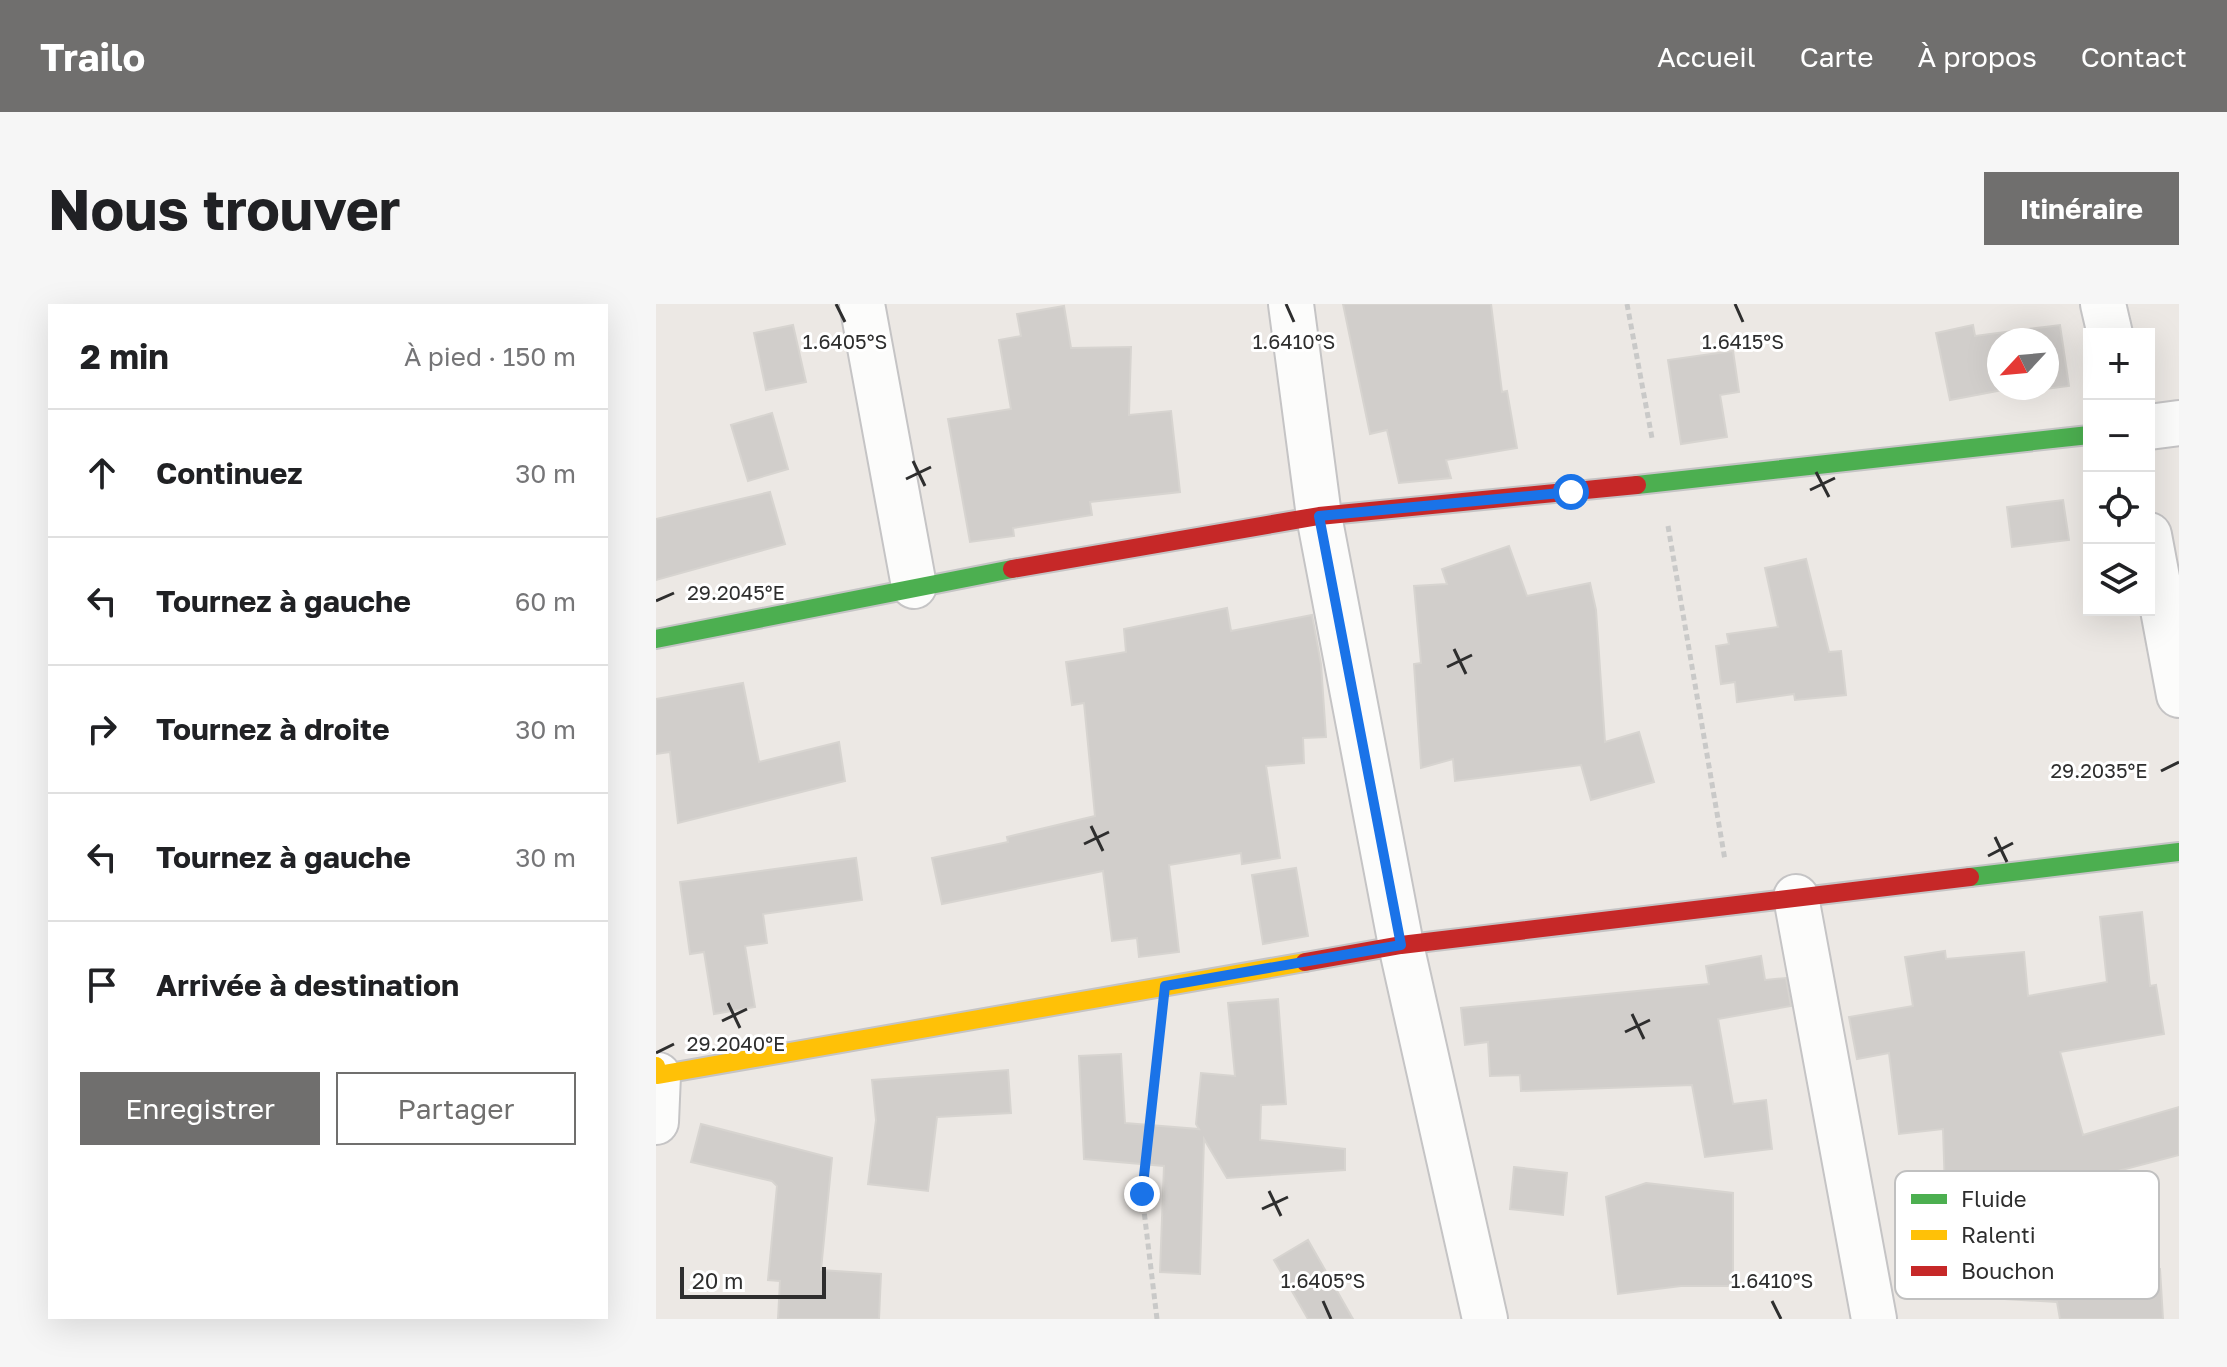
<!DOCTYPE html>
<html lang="fr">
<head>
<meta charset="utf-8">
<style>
  :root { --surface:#fff; --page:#f6f6f6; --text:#202124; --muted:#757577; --line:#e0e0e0; --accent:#706f6e }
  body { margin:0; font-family:"Golos Text",sans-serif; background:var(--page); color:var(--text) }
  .controls { position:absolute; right:24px; top:24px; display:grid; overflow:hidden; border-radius:0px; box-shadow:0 8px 32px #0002 }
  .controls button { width:72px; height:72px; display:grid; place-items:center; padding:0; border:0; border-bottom:2px solid var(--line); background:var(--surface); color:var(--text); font:40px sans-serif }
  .compass { position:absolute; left:1331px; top:24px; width:72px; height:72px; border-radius:50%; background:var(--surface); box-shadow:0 8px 32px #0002; rotate:244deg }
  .scale { position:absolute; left:24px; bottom:20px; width:146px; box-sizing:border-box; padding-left:8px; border:4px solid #2e2e2e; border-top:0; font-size:22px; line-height:28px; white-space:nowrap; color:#2e2e2e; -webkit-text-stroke:6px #fff; paint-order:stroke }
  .stop { position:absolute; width:24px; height:24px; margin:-18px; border:6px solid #1a73e8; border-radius:50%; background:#fff }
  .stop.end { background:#1a73e8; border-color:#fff; box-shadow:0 2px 8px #0008 }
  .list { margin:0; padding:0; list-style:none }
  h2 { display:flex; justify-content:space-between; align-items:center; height:104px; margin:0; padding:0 32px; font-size:34px }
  h2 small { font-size:26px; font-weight:400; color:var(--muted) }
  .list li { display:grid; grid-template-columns:52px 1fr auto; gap:24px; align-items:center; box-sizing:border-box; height:128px; padding:0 32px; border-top:2px solid var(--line) }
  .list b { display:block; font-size:30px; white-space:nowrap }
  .list em { font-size:26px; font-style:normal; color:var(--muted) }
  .actions { display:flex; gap:16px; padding:24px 32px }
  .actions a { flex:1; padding:18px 0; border:2px solid var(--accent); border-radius:0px; text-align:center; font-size:28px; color:var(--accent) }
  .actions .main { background:var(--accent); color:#fff }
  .icon { flex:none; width:44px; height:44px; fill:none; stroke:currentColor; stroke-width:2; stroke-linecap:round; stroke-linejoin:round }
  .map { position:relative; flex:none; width:1523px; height:1015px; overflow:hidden; border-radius:0px }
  header { display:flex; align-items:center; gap:48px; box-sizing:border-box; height:112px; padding:0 40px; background:var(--accent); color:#fff }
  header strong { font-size:38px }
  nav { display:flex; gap:44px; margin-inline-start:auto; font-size:28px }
  .intro { display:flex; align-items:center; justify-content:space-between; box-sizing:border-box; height:192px; padding:0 48px }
  h1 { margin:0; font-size:56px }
  .button { padding:20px 36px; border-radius:0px; background:var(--accent); color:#fff; font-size:28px; font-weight:700 }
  main { display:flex; gap:48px; padding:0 48px }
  aside { flex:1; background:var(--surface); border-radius:0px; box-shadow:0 8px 32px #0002 }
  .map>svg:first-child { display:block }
  .building { fill:#d1cecb; stroke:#d7d4d0; stroke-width:2 }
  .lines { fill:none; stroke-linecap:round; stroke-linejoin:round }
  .street-casing { stroke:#c5c4c5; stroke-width:48 }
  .fast-casing { stroke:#c5c4c5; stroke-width:22 }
  .slow-casing { stroke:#c5c4c5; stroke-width:22 }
  .jam-casing { stroke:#c5c4c5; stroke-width:22 }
  .path { stroke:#c9c9c8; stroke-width:5; stroke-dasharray:6 4; stroke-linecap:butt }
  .street { stroke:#fcfcfb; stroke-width:44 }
  .fast { stroke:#4caf50; stroke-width:18 }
  .slow { stroke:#ffc107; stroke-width:18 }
  .jam { stroke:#c62828; stroke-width:18 }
  .route { stroke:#1a73e8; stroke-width:10 }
  .ticks { fill:none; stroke:#2e2e2e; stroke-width:3 }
  .key { fill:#fff; stroke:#c0c0c0; stroke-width:2 }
  .key-label { font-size:22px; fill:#2e2e2e }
  .ticks-label { font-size:20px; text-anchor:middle; fill:#2e2e2e; stroke:#fff; stroke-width:6; stroke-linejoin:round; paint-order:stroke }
</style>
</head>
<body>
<header>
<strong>Trailo</strong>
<nav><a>Accueil</a><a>Carte</a><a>À propos</a><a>Contact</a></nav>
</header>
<div class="intro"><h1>Nous trouver</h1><a class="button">Itinéraire</a></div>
<main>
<aside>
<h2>2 min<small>À pied · 150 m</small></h2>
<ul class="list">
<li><svg class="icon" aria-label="ahead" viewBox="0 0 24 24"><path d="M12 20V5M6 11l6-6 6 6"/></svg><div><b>Continuez</b></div><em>30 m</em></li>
<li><svg class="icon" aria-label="left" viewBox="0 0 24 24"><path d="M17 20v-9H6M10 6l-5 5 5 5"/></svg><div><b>Tournez à gauche</b></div><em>60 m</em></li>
<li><svg class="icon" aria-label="right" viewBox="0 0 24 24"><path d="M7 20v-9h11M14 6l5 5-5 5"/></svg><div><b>Tournez à droite</b></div><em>30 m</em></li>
<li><svg class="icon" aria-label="left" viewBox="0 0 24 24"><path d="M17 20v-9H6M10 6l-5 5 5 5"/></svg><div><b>Tournez à gauche</b></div><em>30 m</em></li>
<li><svg class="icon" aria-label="arrive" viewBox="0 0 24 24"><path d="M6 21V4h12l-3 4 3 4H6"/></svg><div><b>Arrivée à destination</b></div></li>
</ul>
<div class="actions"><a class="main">Enregistrer</a><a>Partager</a></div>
</aside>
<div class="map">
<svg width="1523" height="1015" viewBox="0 0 1523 1015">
  <rect width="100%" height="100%" fill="#ece8e4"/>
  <path class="building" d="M687,0h148l11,88 5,-1 10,57 -71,12 5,18 -52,5 -12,-53 -17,4z
    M408,2l7,42 60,-1 -2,68 42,-4 9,81 -90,10 2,13 -79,13 1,8 -44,6 -22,-123 63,-10 -12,-69 22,-4 -4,-22z
    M137,21l13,57 -40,8 -12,-57z
    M1317,21l2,11 85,-11 9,61 -39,5 -1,-3h18v-48h-48v48h14l-63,12 -14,-67z
    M1077,47l6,41 -19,3 7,42 -46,7 -13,-84z
    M116,109l16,56 -40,12 -17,-56z
    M114,188l15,52 -129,36v-61z
    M1407,196l6,40 -57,7 -5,-40z
    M853,242l18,50 63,-13 6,27 9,132 34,-10 15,50 -63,18 -10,-35 -126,16 -2,-22 -32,9 -7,-104 7,-1 -7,-77 33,-2 -5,-15z
    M1150,255l23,93 12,-1 5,44 -51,5 -1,-6 -57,8 -2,-20 -14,2 -5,-38 13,-2 -2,-10 51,-7 -13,-59z
    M571,304l4,23 81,-16 9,49 5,73 -23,1 1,25 -38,3 14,92 -38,6 -1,-11 -72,12 10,87 -40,5 -2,-19 -25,3 -9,-70 -161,33 -10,-46 76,-16 -1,-5 88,-21 -11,-113 -12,2 -6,-43 60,-10 -2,-23z
    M87,379l16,79 80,-20 6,39 -167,42 -8,-71 -14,2v-55z
    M200,554l6,42 -99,14 4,29 -22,3 10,61 -41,7 -10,-62 -14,2 -10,-72z
    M640,564l12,68 -45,8 -11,-69z
    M1486,608l8,74 6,-1 8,49 -104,18 23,83 96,-28v48l-69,18 -10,99 60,-3 3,50h-103l-3,-17 -86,-5v-9l-61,-8 6,-64 30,4 -3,-91 -44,5 -10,-81 -32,6 -8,-42 64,-11 -8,-49 40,-6 1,8 78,-7 4,44 79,-14 -7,-65z
    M1105,652l4,24 21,-2 5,28 -73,13 15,85 33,-4 6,49 -67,8 -13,-72 -171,6 -1,-16 -30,1 -2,-34 -23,3 -4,-37 248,-24 -3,-18z
    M622,695l8,105 -25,1 -1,35 85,9v21l-118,8 -23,-39 -4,135 -40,-2 4,-106 -80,-7 -5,-103 42,-2 4,69 74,6 -3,-5 5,-51 34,3 -7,-73z
    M352,766l3,43 -74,4 -9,74 -60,-7 8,-64 -4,-40z
    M45,820l131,34 -11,112 60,4 -2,45h-101l2,-38 -12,-1 9,-94 -5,-5 -81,-19z
    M858,863l53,6 -4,42 -53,-6z
    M990,879l87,10v93h-52l-63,8 -12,-97z
    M652,936l45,79h-45l-34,-59z"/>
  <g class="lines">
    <g class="street-casing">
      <path id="street" d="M206,0l52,282
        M635,0l28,212 82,429 84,374
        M1447,0l7,30
        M1493,123l30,-4
        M1493,231l30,160
        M1140,593l78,422
        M0,818l2,-47"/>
    </g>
    <g class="fast-casing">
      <path id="fast" d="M981,181l452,-50
        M0,335l356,-70
        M1314,573l209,-25"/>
    </g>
    <g class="slow-casing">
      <path id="slow" d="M0,762l2,9 647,-113"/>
    </g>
    <g class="jam-casing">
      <path id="jam" d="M356,265l307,-53 318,-31
        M649,658l96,-17 569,-68"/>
    </g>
    <path class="path" d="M971,0l25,134
      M1012,222l57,334
      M501,1015l-15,-125 16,-159"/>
    <use href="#street" class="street"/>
    <use href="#fast" class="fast"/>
    <use href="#slow" class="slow"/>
    <use href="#jam" class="jam"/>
  </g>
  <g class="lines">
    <path class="route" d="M486,890l23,-208 236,-41 -82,-429 252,-24"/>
  </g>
  <path class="ticks" d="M180,0l9,18M630,0l8,18M1079,0l8,18M257,157l12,25M1160,168l13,25M250,175l25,-12M1154,186l25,-12M0,297l18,-8M798,345l12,25M791,363l25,-12M1505,467l18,-9M435,522l12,25M1339,533l12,25M428,540l25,-12M1332,552l25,-13M72,699l12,25M976,710l12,25M66,717l25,-12M969,728l25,-12M0,749l18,-9M613,887l12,25M606,905l26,-12M667,997l8,18M1116,997l9,18"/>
  <rect x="1239" y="867" width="264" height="128" rx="12" class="key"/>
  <rect x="1255" y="890" width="36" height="10" fill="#4caf50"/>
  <rect x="1255" y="926" width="36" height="10" fill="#ffc107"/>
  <rect x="1255" y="962" width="36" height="10" fill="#c62828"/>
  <g class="key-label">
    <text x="1305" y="903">Fluide</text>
    <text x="1305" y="939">Ralenti</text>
    <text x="1305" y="975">Bouchon</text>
  </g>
  <g class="ticks-label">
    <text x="1087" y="45">1.6415°S</text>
    <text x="189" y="45">1.6405°S</text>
    <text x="638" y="45">1.6410°S</text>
    <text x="80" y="296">29.2045°E</text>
    <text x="1443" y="474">29.2035°E</text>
    <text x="80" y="747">29.2040°E</text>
    <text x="667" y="984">1.6405°S</text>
    <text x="1116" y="984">1.6410°S</text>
  </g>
</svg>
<div class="controls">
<button>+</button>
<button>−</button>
<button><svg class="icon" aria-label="locate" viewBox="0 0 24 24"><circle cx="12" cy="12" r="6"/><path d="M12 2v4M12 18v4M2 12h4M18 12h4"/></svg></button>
<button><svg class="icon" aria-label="layers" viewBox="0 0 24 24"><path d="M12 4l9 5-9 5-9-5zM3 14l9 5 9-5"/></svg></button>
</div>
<svg class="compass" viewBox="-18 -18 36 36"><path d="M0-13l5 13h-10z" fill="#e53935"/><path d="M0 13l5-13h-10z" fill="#757577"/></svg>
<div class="scale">20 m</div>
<div class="stop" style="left:915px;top:188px"></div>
<div class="stop end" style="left:486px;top:890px"></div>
</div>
</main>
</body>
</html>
